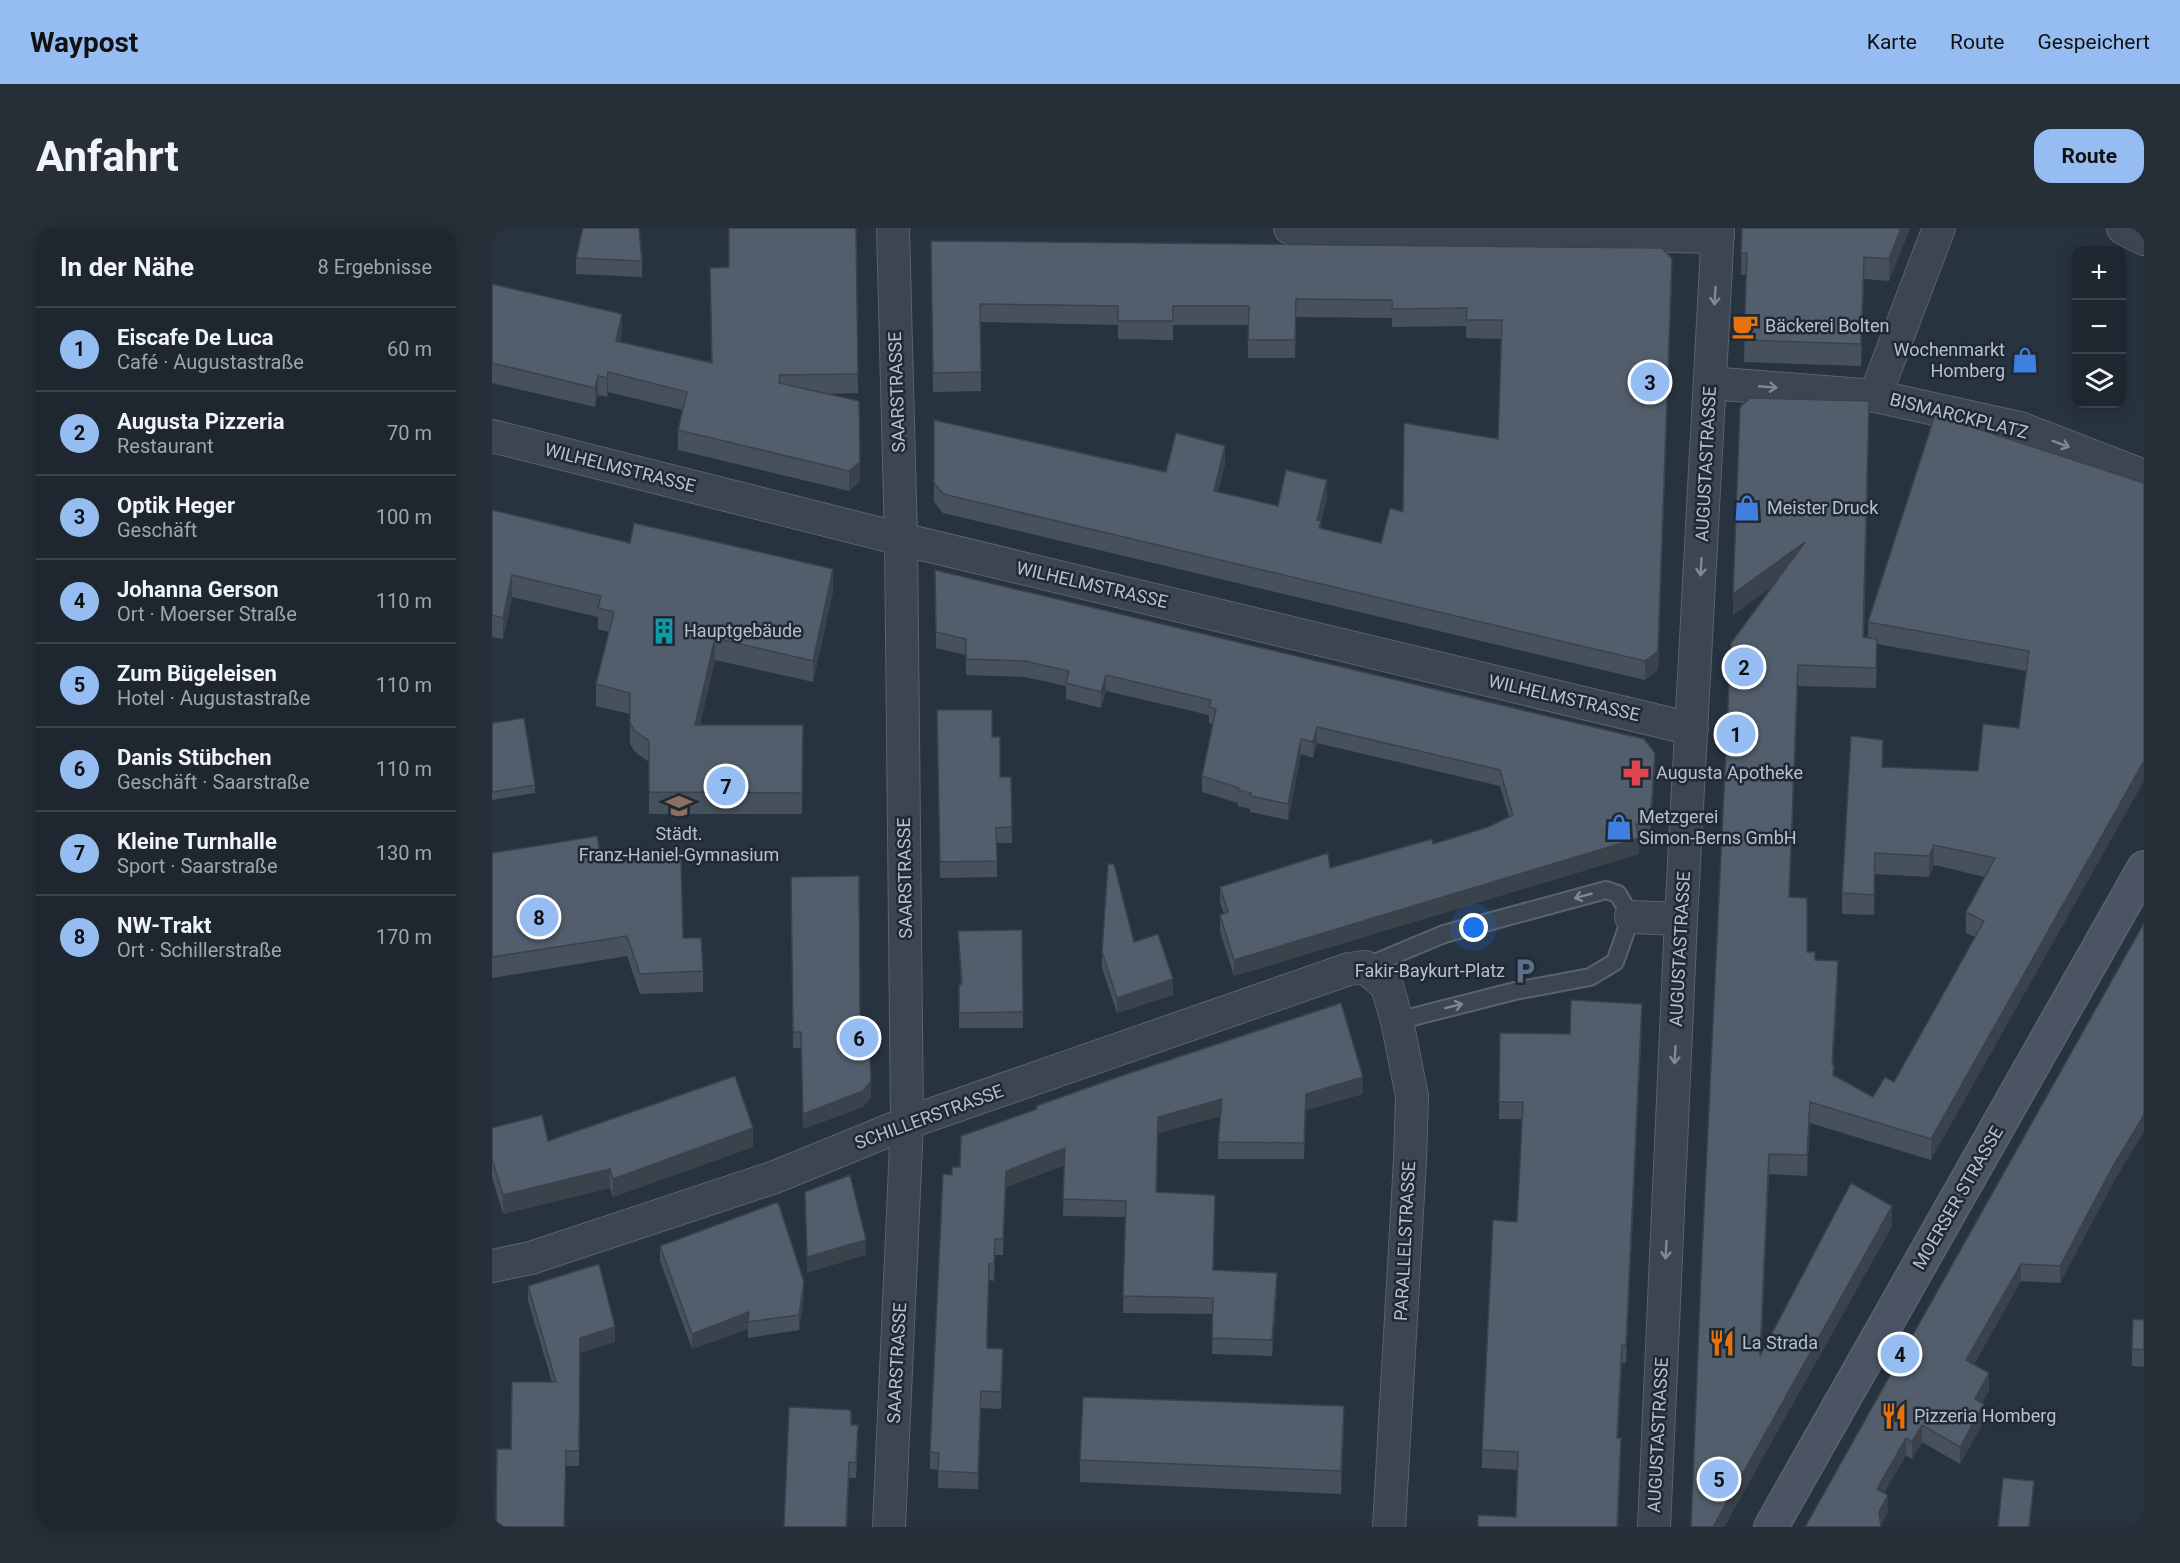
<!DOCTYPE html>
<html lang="de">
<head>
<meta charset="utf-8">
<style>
  :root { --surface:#1e2630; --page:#262e38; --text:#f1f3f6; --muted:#a1a5ab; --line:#3c434c; --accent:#95bdf2 }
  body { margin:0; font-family:Roboto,sans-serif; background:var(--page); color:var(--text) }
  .controls { position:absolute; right:18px; top:18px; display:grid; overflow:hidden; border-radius:12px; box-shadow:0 3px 15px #0003 }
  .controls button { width:54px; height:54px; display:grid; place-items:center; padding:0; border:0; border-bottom:2px solid var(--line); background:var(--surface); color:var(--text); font:30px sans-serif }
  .you { position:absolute; left:982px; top:700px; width:21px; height:21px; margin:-15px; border:4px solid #fff; border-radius:50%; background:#1a73e8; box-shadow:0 0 0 9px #1a73e833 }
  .badge { display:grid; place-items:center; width:39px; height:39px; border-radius:50%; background:var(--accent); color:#111; font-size:20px; font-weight:700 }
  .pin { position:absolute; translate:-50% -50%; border:3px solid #fff; box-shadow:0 2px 6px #0006 }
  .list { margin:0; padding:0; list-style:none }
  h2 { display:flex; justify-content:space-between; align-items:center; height:78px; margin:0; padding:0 24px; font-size:26px }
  h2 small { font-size:20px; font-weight:400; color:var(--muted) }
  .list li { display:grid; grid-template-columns:39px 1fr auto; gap:18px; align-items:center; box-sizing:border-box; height:84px; padding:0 24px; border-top:2px solid var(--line) }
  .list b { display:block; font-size:22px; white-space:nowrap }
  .list p { margin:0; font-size:20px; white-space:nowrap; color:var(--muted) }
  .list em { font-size:20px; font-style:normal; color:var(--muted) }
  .icon { flex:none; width:33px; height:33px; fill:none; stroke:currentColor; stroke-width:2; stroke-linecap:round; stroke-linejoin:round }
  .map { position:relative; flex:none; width:1652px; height:1299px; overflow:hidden; border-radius:18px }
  header { display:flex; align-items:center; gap:36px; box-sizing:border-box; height:84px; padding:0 30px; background:var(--accent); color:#111 }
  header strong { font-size:28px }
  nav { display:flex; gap:33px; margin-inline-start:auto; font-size:21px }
  .intro { display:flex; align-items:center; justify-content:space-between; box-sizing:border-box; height:144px; padding:0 36px }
  h1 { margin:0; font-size:42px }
  .button { padding:15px 27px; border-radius:18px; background:var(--accent); color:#111; font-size:21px; font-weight:700 }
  main { display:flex; gap:36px; padding:0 36px }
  aside { flex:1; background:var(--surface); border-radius:18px; box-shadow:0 3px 15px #0003 }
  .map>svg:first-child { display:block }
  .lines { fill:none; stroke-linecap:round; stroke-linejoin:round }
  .lane-casing { stroke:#59636d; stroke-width:20 }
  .street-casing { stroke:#59636d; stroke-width:34 }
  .secondary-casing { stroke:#59636d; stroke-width:36 }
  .lane { stroke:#3c4550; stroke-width:16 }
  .street { stroke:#3c4550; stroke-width:32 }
  .secondary { stroke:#4a5463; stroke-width:33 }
  .wall { fill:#47515e; fill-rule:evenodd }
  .shaded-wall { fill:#3a424c }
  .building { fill:#535e6d; stroke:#3a424c; stroke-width:1.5 }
  .oneway { stroke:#808993 }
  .labels { text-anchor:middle; stroke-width:5; stroke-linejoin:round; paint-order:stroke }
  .poi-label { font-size:18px; fill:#b8c0ca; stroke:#202a35; text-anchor:start }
  .street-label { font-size:18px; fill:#b8c0ca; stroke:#202a35 }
</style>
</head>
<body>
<header>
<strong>Waypost</strong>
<nav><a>Karte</a><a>Route</a><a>Gespeichert</a></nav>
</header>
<div class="intro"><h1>Anfahrt</h1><a class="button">Route</a></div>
<main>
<aside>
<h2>In der Nähe<small>8 Ergebnisse</small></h2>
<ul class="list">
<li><span class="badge">1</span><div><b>Eiscafe De Luca</b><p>Café · Augustastraße</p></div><em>60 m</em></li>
<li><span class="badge">2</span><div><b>Augusta Pizzeria</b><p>Restaurant</p></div><em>70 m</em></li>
<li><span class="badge">3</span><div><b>Optik Heger</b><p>Geschäft</p></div><em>100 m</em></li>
<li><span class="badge">4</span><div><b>Johanna Gerson</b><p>Ort · Moerser Straße</p></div><em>110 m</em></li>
<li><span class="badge">5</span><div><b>Zum Bügeleisen</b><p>Hotel · Augustastraße</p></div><em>110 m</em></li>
<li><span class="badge">6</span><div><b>Danis Stübchen</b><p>Geschäft · Saarstraße</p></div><em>110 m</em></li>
<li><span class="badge">7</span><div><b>Kleine Turnhalle</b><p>Sport · Saarstraße</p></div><em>130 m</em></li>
<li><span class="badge">8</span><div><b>NW-Trakt</b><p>Ort · Schillerstraße</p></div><em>170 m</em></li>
</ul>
</aside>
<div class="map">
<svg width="1652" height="1299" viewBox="0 0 1652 1299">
  <rect width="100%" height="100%" fill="#283340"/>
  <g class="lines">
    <g class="lane-casing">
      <path id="lane" d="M873,739l79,-33 162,-44 12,4 13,23 -16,45 -25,15 -75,14 -118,30"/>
    </g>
    <g class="street-casing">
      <path id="street" d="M798,0l428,9
        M1631,0l21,11
        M1218,155l165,13 145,32 124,48
        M1383,168l64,-168
        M0,208l409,103 791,190
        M1139,689l50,2
        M0,1038l39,-8 244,-81 132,-54 442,-154 16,-2 22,19 10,35 15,75 -2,64 -21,367
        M397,1299l18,-404 -6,-584 -8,-311
        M1162,1299l27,-608 37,-691"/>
    </g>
    <g class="secondary-casing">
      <path id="secondary" d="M1279,1299l373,-659"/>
    </g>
    <use href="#lane" class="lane"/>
    <use href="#street" class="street"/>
    <use href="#secondary" class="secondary"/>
  </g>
  <path class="wall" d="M364,0l2,165 -31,1 33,87 -11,10 -171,-41v-20l5,-20 -75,-18 -1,5 -9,-2 -3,12 -103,-24v-99l130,49 -2,9 92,20 -2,-94 19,-1z
    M1250,0h168l-21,53 -25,-2 -3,87 -117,-4 2,-87h-5z
    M439,13l741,37 -14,392 -13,10 -702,-167 -9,-11v-82l232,52 59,-8 -7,28 60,14 49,-8 -6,24v7l60,14 22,-31 95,-73 3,-100 -35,-1v-12l-74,1v-9l-96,-1 -1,41h-47v-33h-75v15l-55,-1v-14l-138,-3 1,69 -48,1z
    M84,30l66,3v16l-66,-3z
    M1377,194l-5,215 4,1v-16l276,-139 -213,677 -121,-37 -3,53 -38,-2 -8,180 131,-128 -168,301h-33l82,-941 -40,29zM1385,416l150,27 -8,57 -41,43 -96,-4 -40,126v21l32,1 1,-41 54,3 5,-12 51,12 -19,35v21l9,4 -81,145 -21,15 -39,-21 -1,-11 5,-83 -31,-30 -18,-55 9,-211 78,2z
    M0,282l341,81 -20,91 -98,-22 -15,65h103l-1,89h-153v-52l-14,-10 -5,-8v-30l-34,-8v-22l13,-52 -11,-3v-12l-86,-20 -9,42 -11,-2z
    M443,342l720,199 -5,72 -11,-1v14l-405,122 -14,-45v-16l4,-1 -4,-11v-16l110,-19 103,-24 55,-17 21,-10 -9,-31 -183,-43 -4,15 -12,-4 -13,66 -38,-8v-3l-12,-3v-3l-36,-11v-16l11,-52 -4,-1v-8l-103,-24 -5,17 -35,-9v-13l-41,-9 -59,-2v-20l-30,-7z
    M445,482l55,27 8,40h11l1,66h-15v34l-57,1z
    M0,495l43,62v8l-43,7z
    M0,625l110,9 81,76 20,33v21l-63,2 -13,-38 -135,22z
    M299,649l69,140 4,13 7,67 -8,10 -60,22 -2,-81h-8z
    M1652,695l-31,260 -53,100 -39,-2 -47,83 15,26 -7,13 2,18 -24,43 -38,-22 -10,17 -6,-4 -22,38 4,19 -7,13 -76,2z
    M530,702l1,98h-64v-42l2,-2 -3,-53z
    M642,714l39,53 -56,18 -15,-45v-16z
    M1150,794l-16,341h-4l-4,75 3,18 -3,71h-140l38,-10 2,-47 -36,-2v-18l35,-228 5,-103h-23l1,-86 70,1z
    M871,866l-57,16 -2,49h-86v-17l3,-26 -63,17 -1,59 56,78 64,19 -5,67 -60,-2 1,-40 -90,-1 2,-96 -62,-1 2,-51 -59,22 -3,68h-8l-1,26 -5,-1 -2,61v7l16,17 -2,44 -20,-1 -3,81 -40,-1v-18l-8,-1v-17l22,-277 84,-66v-3z
    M0,900l56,13 205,6 -140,50 -3,-9 -107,26 -11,-37z
    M168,1018l144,51 -5,33 -51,8v-9l-56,20 -32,-88z
    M36,1058l87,56 -35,11 -1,113h-13l-55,-17 41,-67 -24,-81z
    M1652,1092v47l-12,-1v-17z
    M359,1197l7,16 -2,37h-7l-2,49h-63z
    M852,1201l-3,65 -261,-12v-22z"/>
  <path class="shaded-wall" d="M1409,0h9l-21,53v-22z
    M1372,29v22l-3,87v-22z
    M1180,31l-14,411 -13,10v-19z
    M130,86v19l-6,27v-19z
    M116,144v20l-1,5v-19z
    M106,148v19l-3,12v-19z
    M1377,173v21l-6,235v-20z
    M733,218v18l-11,45v-18z
    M368,234v19l-11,10v-20z
    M835,252v18l-6,24v18l-4,-20z
    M1313,314v21l-72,52v-21z
    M341,341v22l-20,91v-21z
    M20,347v22l-9,42v-21z
    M223,410v22l-20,87v-22z
    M1385,411v21l-1,28v-20z
    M1306,437v21l-9,232v-21z
    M614,447v16l-5,17v-16z
    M825,499v16l-4,15v-16z
    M809,511v15l-13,66v-16z
    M1163,525v16l-5,72v-16z
    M1652,533v20l-213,379v-21z
    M1147,610v16l-405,122v-16z
    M1442,617v20l-5,12v-21z
    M1346,733v21l-6,104v-21z
    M681,751v16l-56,18v-15z
    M1150,776v18l-16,341v-18z
    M871,849v17l-57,16 -2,49 2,-65z
    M379,853v16l-8,10 -60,22v-15z
    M730,871v17l-64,17v-16z
    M1318,874v21l-3,53v-21z
    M1652,887v17l-31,51 -53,100v-17l53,-100z
    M261,900v19l-140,50v-18z
    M573,920v17l-59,22 -3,68 3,-84z
    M1277,926v20l-9,202v-20z
    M118,941v19l-107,26v-19z
    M1400,978v20l-168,301h-11z
    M503,1011v16l-1,26v-17z
    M374,1012v15l-59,18v-16z
    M497,1036v16l-2,70v-17z
    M1529,1036v17l-55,96v-17z
    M785,1045v16l-5,67v-16z
    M312,1054v15l-5,33v-15z
    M257,1084l-1,17 -56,20v-15z
    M123,1099v15l-35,11 -1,113 1,-128z
    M1130,1117v18l-5,93v-18z
    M511,1121v16l-2,44v-17z
    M1497,1145v17l-14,26v-17z
    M489,1163v17l-3,81v-16z
    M1492,1176v17l-24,43v-17z
    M852,1178v23l-3,65v-23z
    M366,1197v16l-2,37v-15z
    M1430,1197v17l-10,17v-17z
    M1129,1210l-3,89h-1z
    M1414,1210v17l-29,51v-17z
    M357,1234v16l-3,49z
    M1542,1253v8l-4,38h-1z
    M1396,1267v17l-8,15 -1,-15z"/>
  <path class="building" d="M91,0h56l3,33 -66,-3z
    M237,0h127l2,146 -78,1 -1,8 80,18 1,61 -11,9 -171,-41 9,-38 -79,-20 -1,6 -9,-2 -3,12 -103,-25v-79l130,30 -6,27 96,22 -2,-95 19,-1z
    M1250,0h159l-12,31 -25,-2 -3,87 -117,-4 3,-87h-6z
    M439,13l731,7 10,11 -14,392 -13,10 -702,-167 -9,-11v-63l232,52 10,-39 49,13 -11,45 64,15 8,-36 41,10 -10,40 4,1 -2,7 62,15 9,-35 13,4 1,-89 94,16 4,-119h-36l1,-12 -75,1v-9l-96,-1 -1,41h-47l1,-34h-76v15h-55v-15l-138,-2 1,68 -48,1z
    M1258,170l119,3 -6,236 14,2 -1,29 -78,-3 -9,232 18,1v54h8v8l23,1 -6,104h2l-1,10 40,22 12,-20 9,5 90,-161 -18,-9 29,-54 -61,-13 -5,11 -54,-3 -1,42 -32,-2 9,-157 32,4 -1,27 96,4 5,-47 36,4 10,-77 -161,-29 67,-207 209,68v278l-213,378 -121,-37 -3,53 -38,-1 -9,202 91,-173 41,23 -179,321h-22l10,-252 30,-632 74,-101 -72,52 7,-187z
    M0,282l138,33 4,-20 199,46 -20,92 -98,-23 -20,87h108l-1,68 -153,-1v-51l-14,-10 -5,-8v-30l-34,-9 18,-72 -16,-4 3,-12 -89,-21 -9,43 -11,-3z
    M443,342l709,169 11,14 -5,72 -14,-1 3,14 -405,122 -14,-45 8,-3 -8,-25 108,-34 2,15 102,-29 1,5 55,-17 25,-12 -13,-45 -183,-43 -4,15 -12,-3 -13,65 -38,-8 1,-3 -13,-3 1,-2 -37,-12 14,-67 -7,-2 2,-7 -105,-25 -5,17 -35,-9 3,-12 -44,-10 -59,-2v-20l-30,-7z
    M445,482h55v27h8v40h11l1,50 -16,1 1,33 -57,1z
    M32,490l11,67 -43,7v-69z
    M105,608l5,26 79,-3 2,79h18l2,33 -63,3 -13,-38 -135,21v-104z
    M616,636h6l20,78 24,-8 15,45 -56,19 -15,-46z
    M367,648l1,141h4v13h5l2,51 -8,10 -60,23 -2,-82h-8l-2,-155z
    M1652,695v192l-31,51 -53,100 -39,-2 -55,96 23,13 -14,26 9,5 -24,43 -38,-22 -10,17 -6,-4 -29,51 11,6 -9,17 2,15h-76z
    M530,702l1,82 -64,1v-27l3,-3 -4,-52z
    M1079,772l71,4 -16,341h-4l-5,93h4l-4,89h-139v-12l38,2 2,-65 -36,-2 11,-230 24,2 6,-120h-24l1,-69 70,1z
    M849,775l22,74 -57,17 -2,49 -86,-1 4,-43 -64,18 -2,75 59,3 -2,75 64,3 -5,67 -60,-2 1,-40 -90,-2 3,-95 -63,-2 2,-51 -59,23 -3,68h-8l-1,25h-5l-2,69v15l16,1 -2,43 -20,-1 -3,82 -40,-2 1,-18 -9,-1 13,-278 9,1v-8h8l1,-31 76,-27 -1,-3 82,-29z
    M243,848l18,52 -140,51 -3,-10 -107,26 -11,-36v-31l50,-13 6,26z
    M358,947l16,65 -59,17 -2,-65z
    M286,974l26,80 -5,33 -51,7 1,-10 -57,22 -32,-88z
    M107,1036l16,63 -35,11 -1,113h-13l-2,76h-68l1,-78h14l1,-67h44l-28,-96z
    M1641,1091l11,1v30l-12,-1z
    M591,1169l261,9 -3,65 -261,-11z
    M297,1179l62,3v15h7l-2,38 -7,-1 -3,65h-62z
    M1511,1250l31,3 -5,46h-31z"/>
  <defs><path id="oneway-shaft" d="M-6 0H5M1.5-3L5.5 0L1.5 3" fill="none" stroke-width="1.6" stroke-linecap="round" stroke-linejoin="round" transform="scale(1.5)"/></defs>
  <g class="oneway">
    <use href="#oneway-shaft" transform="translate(1223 68) rotate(93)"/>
    <use href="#oneway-shaft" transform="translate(1276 159) rotate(5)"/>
    <use href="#oneway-shaft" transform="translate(1569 216) rotate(21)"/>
    <use href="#oneway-shaft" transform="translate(1209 339) rotate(93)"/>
    <use href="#oneway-shaft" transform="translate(1091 668) rotate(165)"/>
    <use href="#oneway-shaft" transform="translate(962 778) rotate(-14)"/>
    <use href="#oneway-shaft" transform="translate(1183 827) rotate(93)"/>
    <use href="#oneway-shaft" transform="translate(1174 1022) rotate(93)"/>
  </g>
  <defs>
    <g id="cafe-bare" transform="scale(2.07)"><path d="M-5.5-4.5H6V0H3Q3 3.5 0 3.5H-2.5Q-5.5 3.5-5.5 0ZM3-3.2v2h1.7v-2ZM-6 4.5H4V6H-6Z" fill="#e8710a" stroke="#202a35" stroke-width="2.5" paint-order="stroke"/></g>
    <g id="shop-bare" transform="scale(2.07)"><path d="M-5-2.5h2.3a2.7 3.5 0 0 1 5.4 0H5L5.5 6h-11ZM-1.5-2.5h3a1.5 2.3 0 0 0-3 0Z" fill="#3f7fe0" stroke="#202a35" stroke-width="2.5" paint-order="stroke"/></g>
    <g id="building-bare" transform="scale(2.07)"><path d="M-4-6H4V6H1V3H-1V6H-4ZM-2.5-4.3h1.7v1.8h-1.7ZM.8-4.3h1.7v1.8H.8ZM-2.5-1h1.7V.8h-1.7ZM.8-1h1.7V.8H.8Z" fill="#0f9aa8" stroke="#202a35" stroke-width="2.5" paint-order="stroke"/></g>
    <g id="pharmacy-bare" transform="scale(2.07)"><path d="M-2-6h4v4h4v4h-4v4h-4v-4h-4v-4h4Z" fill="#e0444e" stroke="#202a35" stroke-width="2.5" paint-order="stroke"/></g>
    <g id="school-bare" transform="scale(2.07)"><path d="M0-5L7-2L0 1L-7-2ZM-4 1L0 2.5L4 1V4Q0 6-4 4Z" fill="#8d6e63" stroke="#202a35" stroke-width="2.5" paint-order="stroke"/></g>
    <g id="parking-bare" transform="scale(2.07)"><path d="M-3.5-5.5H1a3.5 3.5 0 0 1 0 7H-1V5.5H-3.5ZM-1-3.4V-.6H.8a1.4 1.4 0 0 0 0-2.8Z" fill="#5c6f8a" stroke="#202a35" stroke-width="2.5" paint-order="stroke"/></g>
    <g id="restaurant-bare" transform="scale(2.07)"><path d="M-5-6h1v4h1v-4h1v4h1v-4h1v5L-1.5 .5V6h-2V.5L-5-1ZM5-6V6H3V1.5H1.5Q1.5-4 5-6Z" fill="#e8710a" stroke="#202a35" stroke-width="2.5" paint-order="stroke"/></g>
  </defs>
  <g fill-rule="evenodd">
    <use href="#cafe-bare" x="1253" y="98"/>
    <use href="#shop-bare" x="1533" y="132"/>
    <use href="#shop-bare" x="1255" y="280"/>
    <use href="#building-bare" x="172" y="403"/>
    <use href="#pharmacy-bare" x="1144" y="545"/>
    <use href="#school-bare" x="187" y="578"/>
    <use href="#shop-bare" x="1127" y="599"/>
    <use href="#parking-bare" x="1033" y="743"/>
    <use href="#restaurant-bare" x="1230" y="1115"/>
    <use href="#restaurant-bare" x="1402" y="1188"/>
  </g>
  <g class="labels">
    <g class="poi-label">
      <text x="1273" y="104">Bäckerei Bolten</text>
      <text x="1513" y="128" text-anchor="end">Wochenmarkt<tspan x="1513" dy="21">Homberg</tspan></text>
      <text x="1275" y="286">Meister Druck</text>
      <text x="192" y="409">Hauptgebäude</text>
      <text x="1164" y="551">Augusta Apotheke</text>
      <text x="1147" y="595">Metzgerei<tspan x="1147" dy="21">Simon-Berns GmbH</tspan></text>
      <text x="187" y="612" text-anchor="middle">Städt.<tspan x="187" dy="21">Franz-Haniel-Gymnasium</tspan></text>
      <text x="1013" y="749" text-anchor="end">Fakir-Baykurt-Platz</text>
      <text x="1250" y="1121">La Strada</text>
      <text x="1422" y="1194">Pizzeria Homberg</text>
    </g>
    <g class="street-label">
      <text transform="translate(405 164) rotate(-92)" y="6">SAARSTRASSE</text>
      <text transform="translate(1467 188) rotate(14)" y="6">BISMARCKPLATZ</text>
      <text transform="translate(1214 236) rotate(-87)" y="6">AUGUSTASTRASSE</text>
      <text transform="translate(128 240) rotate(14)" y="6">WILHELMSTRASSE</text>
      <text transform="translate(600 357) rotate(13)" y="6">WILHELMSTRASSE</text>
      <text transform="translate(1072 470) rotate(13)" y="6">WILHELMSTRASSE</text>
      <text transform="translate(413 650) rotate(-91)" y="6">SAARSTRASSE</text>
      <text transform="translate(1188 721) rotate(-87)" y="6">AUGUSTASTRASSE</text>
      <text transform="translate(437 889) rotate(-20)" y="6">SCHILLERSTRASSE</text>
      <text transform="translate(1466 970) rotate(-60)" y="6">MOERSER STRASSE</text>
      <text transform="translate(913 1013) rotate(-87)" y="6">PARALLELSTRASSE</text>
      <text transform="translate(405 1135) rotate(-87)" y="6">SAARSTRASSE</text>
      <text transform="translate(1166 1207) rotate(-87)" y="6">AUGUSTASTRASSE</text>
    </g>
  </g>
</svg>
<div class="controls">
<button>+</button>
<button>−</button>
<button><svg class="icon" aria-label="layers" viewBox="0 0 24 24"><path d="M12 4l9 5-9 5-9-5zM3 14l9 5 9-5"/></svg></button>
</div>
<div class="you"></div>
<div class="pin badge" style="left:1244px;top:506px">1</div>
<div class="pin badge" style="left:1252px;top:439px">2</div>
<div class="pin badge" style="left:1158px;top:154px">3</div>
<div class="pin badge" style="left:1408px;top:1126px">4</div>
<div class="pin badge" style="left:1227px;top:1251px">5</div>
<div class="pin badge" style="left:367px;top:810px">6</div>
<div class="pin badge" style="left:234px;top:558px">7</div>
<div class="pin badge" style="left:47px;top:689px">8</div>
</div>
</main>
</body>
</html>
